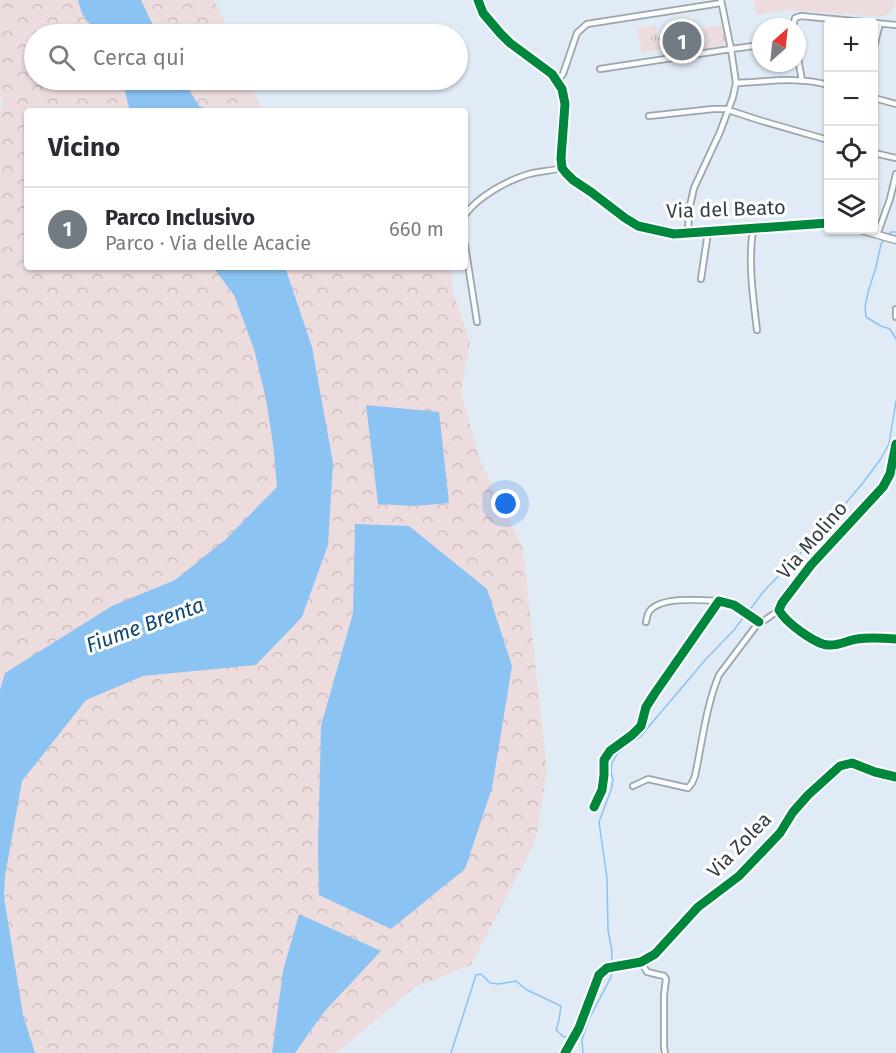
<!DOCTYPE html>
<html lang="it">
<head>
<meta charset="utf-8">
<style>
  :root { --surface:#fff; --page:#f7f7f7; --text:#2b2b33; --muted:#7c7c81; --line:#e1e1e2; --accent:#727b83 }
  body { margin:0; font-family:"Fira Sans",sans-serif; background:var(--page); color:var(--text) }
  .controls { position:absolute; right:18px; top:18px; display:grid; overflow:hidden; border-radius:6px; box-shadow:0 2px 4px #0004 }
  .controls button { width:54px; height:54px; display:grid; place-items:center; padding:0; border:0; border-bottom:2px solid var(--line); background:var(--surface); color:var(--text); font:30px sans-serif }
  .compass { position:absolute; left:752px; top:18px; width:54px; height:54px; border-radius:50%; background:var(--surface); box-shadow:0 2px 4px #0004; rotate:27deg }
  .you { position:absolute; left:506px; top:504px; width:21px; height:21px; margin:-15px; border:4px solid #fff; border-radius:50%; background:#1a73e8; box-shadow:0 0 0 9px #1a73e833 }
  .badge { display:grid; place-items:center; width:39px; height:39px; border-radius:50%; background:var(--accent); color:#fff; font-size:20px; font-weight:700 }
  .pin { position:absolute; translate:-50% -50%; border:3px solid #fff; box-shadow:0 2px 6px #0006 }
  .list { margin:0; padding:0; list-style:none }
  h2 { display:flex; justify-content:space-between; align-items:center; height:78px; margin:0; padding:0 24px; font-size:26px }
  h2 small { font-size:20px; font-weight:400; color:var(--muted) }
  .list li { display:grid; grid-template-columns:39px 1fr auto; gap:18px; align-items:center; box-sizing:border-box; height:84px; padding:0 24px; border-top:2px solid var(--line) }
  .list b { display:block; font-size:22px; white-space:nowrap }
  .list p { margin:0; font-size:20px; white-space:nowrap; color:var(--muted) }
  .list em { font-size:20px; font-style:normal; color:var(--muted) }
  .icon { flex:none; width:33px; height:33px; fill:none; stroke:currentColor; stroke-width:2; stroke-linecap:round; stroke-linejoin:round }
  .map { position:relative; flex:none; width:896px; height:1053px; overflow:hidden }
  .search { position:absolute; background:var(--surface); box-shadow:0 2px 4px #0004; left:24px; top:24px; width:444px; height:66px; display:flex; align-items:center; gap:15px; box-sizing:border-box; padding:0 21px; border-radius:33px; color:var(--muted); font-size:22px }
  .panel { position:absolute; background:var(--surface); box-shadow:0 2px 4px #0004; left:24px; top:108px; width:444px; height:162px; border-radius:6px }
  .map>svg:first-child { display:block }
  .forest { fill:url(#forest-crowns) }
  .park { fill:url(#park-tufts) }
  .garden { fill:#eddcdd }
  .water { fill:#8bc3f2 }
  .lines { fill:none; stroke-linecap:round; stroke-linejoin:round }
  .stream { stroke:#8bc3f2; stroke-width:1.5 }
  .minor-casing { stroke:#9ca5ac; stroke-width:8 }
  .tertiary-casing { stroke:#9ca5ac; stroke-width:9 }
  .minor { stroke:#fafcfe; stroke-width:4.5 }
  .tertiary { stroke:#fafcfe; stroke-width:6 }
  .cycleway-casing { stroke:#fff; stroke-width:13 }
  .cycleway { stroke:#00873e; stroke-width:9 }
  .labels { text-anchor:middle; stroke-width:6; stroke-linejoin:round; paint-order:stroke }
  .street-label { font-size:20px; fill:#363e45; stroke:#fff }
  .water-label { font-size:21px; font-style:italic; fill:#0f4770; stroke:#fff }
</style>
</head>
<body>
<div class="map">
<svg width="896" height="1053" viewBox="0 0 896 1053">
  <defs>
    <pattern id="forest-crowns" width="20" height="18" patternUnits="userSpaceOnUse" patternTransform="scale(1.5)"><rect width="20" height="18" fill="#eddcdd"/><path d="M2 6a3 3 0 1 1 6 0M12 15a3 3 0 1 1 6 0" fill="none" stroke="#ccbebf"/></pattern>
    <pattern id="park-tufts" width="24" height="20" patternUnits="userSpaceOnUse" patternTransform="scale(1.5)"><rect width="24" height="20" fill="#eddcdd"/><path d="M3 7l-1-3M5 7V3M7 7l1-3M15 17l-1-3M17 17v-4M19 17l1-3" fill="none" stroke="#ccbebf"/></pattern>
  </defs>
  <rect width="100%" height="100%" fill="#e0ebf6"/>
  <path class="forest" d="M0,0h214l16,34h-196v46h215l13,31h-235v156h424l1,22 18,53 -9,50 19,69 43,88 24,223 -12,70 -64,123 -56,22 -79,66h-336v-941l3,-7 -3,-11z"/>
  <path class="park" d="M656,25l2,12 64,-12 4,20 -64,11 -2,-7 -18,4 -5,-25z"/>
  <path class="garden" d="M754,0h141c1,9 -5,12 -11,17l-96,-7 -32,5z"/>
  <path class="water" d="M78,0h63l16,34h-59l-16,-20z
    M122,80h61l16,26 12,5h-81z
    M213,267h72l27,80 21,116 -5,82 -26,72 -46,48 -113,11 -57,24 -64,81 -17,95 -1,21 19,118 12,38h-35v-363l5,-17 107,-67 63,-26 50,-40 52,-53 -4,-43 -7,-45 -12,-50 -20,-54z
    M366,405l73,7 10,91 -35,3 -36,-2z
    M355,524l54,2 78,63 25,77 -20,122 -27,81 -74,60 -72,-34 -1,-43 3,-126 32,-113z
    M299,914l82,37 -57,61 -29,41h-23l11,-82z"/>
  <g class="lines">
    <path class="stream" d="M887,236l4,-4h5
      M884,240l-3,4 -5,23 -7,22 -4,17 1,11 15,9 9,3 6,10
      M748,612l16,-21 59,-61 39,-46 18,-24 9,-16 7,-43
      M451,1053l25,-78 5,-1 9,9 9,1 17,-3 11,9 34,16 -2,14 -3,10 8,7h4
      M583,1053l-1,-13 6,-19 23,-44 1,-26 -4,-21 -1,-52 -8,-56 12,-32 2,-10 -2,-8 1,-9 5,-9 11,-10 12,-7 66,-78 28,-29 11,-15"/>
    <g class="minor-casing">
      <path id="minor" d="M793,27l2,-9 6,-2 95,9
        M874,47l5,-20
        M797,52l5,29
        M600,69l131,-20 30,-4
        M558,80l5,-6 14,-41 10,-9 134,-21
        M736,83c29,-1 65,-7 92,2
        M874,98l22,6
        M649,116l64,-7h12l37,12 66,19
        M874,153l22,5
        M465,215c12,-18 43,-35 64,-41 11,-3 22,-3 33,-6
        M753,229c-5,33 0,68 4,101
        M688,233l1,-23 5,-22 26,-56 13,-35 3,-14 -5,-34 -10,-49
        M877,235l13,-36 6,-25
        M465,245l12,77
        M701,279l7,-47
        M896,309v8
        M896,444l-6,30 -7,13 -72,78 -29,38 -3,7c6,12 37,35 50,35 9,1 20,-5 28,-6 13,-2 26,-1 39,0
        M646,622c0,-1 2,-9 3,-10 10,-16 53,-12 70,-11
        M633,786l15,-7 40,9 4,-5 3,-7c7,-33 11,-70 24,-101l40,-53 6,-2 14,-10
        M594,807l8,-17 2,-15v-15l6,-9 22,-16 9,-9 5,-19 9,-14 64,-92 15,4 25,17
        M641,962l6,10 17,4 2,3 -2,16v52l1,6
        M565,1053l14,-25 20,-53 8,-7 34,-6 14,-8 43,-47 41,-31 41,-43 13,-21 15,-17 32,-29 12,-3 23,9 21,5"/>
    </g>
    <g class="tertiary-casing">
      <path id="tertiary" d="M478,0l5,13 17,20 10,10 42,31 10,15 3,15 -4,54 1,10 4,5 7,7 18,12 34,26 13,8 36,8 154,-11
        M861,230l35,10"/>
    </g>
    <use href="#minor" class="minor"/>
    <use href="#tertiary" class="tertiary"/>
    <g class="cycleway-casing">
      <path id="cycleway" d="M478,0l5,13 17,20 10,10 42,31 10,15 3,15 -4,54 1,10 4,5 7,7 18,12 34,26 13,8 36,8 154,-11
        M896,444l-6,30 -7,13 -72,78 -29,38 -3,7c6,12 37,35 50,35 9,1 20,-5 28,-6 13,-2 26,-1 39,0
        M594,807l8,-17 2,-15v-15l6,-9 22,-16 9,-9 5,-19 9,-14 64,-92 15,4 25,17
        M565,1053l14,-25 20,-53 8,-7 34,-6 14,-8 43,-47 41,-31 41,-43 13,-21 15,-17 32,-29 12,-3 23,9 21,5"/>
    </g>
    <use href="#cycleway" class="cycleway"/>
  </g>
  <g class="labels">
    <g class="street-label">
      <text transform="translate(726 209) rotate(-2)" y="7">Via del Beato</text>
      <text transform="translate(812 540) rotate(-49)" y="7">Via Molino</text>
      <text transform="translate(739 845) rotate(-46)" y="7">Via Zolea</text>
    </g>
    <g class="water-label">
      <text transform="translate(145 625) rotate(-20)" y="7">Fiume Brenta</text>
    </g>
  </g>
</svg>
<div class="controls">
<button>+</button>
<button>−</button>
<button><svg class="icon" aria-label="locate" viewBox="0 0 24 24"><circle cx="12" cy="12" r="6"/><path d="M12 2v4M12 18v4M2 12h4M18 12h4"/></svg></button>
<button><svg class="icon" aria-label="layers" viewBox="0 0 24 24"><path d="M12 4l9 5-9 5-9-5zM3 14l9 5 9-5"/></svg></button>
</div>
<svg class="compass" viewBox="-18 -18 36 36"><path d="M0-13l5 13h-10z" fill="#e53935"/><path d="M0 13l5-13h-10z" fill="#7c7c81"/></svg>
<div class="you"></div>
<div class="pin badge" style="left:682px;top:41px">1</div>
<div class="search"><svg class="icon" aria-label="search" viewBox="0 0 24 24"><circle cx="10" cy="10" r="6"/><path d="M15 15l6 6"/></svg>Cerca qui</div>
<section class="panel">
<h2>Vicino<small></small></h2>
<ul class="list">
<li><span class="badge">1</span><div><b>Parco Inclusivo</b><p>Parco · Via delle Acacie</p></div><em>660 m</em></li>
</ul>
</section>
</div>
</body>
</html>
